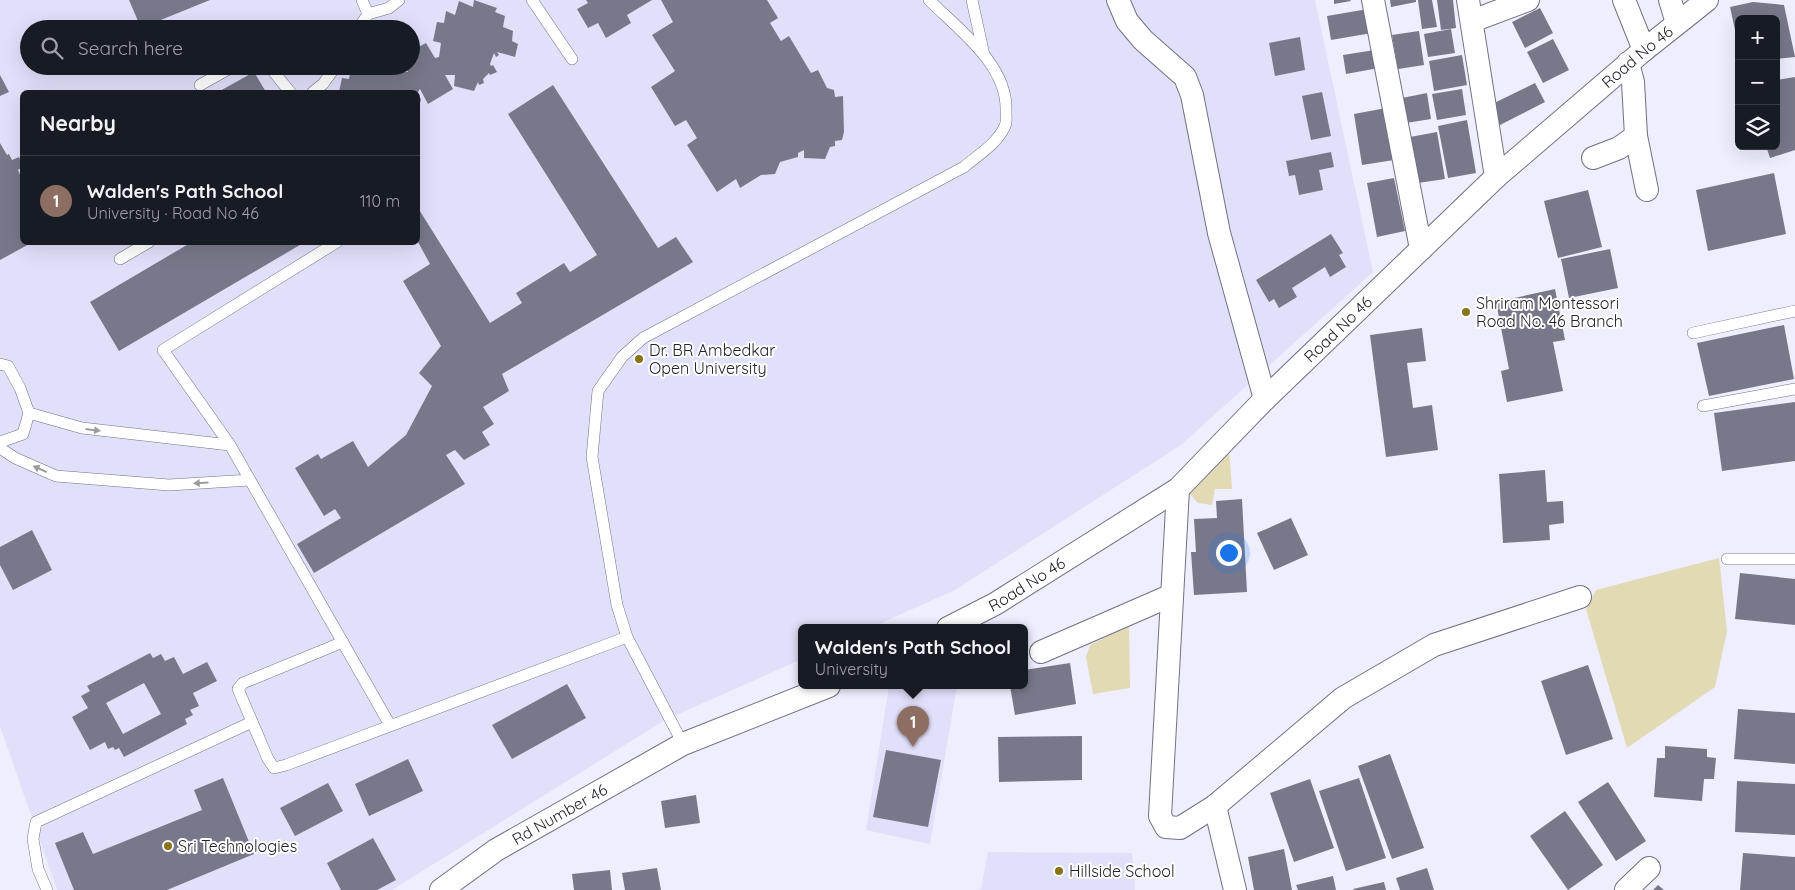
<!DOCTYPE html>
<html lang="en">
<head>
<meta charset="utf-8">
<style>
  :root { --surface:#171b24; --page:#242831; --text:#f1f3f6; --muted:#9ea1a6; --line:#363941; --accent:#0f766e }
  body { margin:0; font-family:Quicksand,sans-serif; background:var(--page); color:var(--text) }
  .controls { position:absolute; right:15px; top:15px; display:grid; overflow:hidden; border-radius:8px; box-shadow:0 5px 20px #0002 }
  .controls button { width:45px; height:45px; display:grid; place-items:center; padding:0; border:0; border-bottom:1px solid var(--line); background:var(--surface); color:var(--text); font:25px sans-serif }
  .you { position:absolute; left:1228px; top:552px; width:18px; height:18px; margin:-12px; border:4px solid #fff; border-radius:50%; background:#1a73e8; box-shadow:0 0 0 8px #1a73e833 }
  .badge { display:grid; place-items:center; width:32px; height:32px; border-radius:50%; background:var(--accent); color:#fff; font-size:16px; font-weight:700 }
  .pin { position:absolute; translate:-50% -41px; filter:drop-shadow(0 1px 2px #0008) }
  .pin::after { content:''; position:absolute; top:26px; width:18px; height:15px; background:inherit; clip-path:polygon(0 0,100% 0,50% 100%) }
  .popup { position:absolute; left:798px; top:624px; width:230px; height:65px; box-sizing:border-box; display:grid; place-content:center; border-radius:8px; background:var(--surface); filter:drop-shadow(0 1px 4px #0005); font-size:16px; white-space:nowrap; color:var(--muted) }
  .popup b { font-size:19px; color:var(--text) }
  .popup::after { content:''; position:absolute; left:50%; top:100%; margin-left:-10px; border:10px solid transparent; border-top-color:var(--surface) }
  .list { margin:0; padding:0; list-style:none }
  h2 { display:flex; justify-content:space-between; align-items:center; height:65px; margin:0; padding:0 20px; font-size:21px }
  h2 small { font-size:16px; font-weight:400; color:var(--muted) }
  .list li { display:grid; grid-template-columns:32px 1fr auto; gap:15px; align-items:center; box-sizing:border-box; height:90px; padding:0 20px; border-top:1px solid var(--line) }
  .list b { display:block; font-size:19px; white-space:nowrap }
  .list p { margin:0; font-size:16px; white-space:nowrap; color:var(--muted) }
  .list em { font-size:16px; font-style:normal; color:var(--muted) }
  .icon { flex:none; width:28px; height:28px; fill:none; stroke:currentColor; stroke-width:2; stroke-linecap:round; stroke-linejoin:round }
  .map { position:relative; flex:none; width:1795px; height:890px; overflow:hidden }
  .search { position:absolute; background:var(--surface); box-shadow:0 5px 20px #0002; left:20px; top:20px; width:400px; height:55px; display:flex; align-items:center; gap:12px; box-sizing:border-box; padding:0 18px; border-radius:28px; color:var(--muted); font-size:19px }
  .panel { position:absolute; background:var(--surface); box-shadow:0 5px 20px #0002; left:20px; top:90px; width:400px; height:155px; border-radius:8px }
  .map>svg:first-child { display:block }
  .built { fill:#e1e0fb; fill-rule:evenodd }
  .green { fill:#e2dab4 }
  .building { fill:#79788a; fill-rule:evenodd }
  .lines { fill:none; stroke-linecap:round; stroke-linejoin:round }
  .lane-casing { stroke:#727183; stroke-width:12 }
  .street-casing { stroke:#727183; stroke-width:24 }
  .lane { stroke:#fff; stroke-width:11 }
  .street { stroke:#fff; stroke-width:22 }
  .oneway { fill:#9c9c9f }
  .poi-dot { fill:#867416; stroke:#fff; stroke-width:2 }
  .labels { text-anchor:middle; stroke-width:4; stroke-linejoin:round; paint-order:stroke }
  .street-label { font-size:16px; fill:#23232a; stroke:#fff }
  .poi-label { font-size:16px; fill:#23232a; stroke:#fff; text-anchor:start }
</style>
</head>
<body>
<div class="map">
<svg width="1795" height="890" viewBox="0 0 1795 890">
  <rect width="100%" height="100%" fill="#efeeff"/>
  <path class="built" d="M0,0h1315l58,272 -192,173 -226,145 -85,38h-68v31l-137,61 -273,170h-335l-57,-164zM29,29h382v37h-382zM22,92h396v150h-396z
    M889,686h68l-27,158 -64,-14z
    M988,852l144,1 3,37h-159l5,-1z"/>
  <path class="green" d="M1229,449l3,40h-17l-3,16 -14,-2 -9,-10z
    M1719,558l8,73 -12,56 -88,61 -41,-139 10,-19z
    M1129,625l1,63 -37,6 -7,-37 4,-12z"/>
  <path class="building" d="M129,0h81l-69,28z
    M474,0l23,8 -2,4 10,4 -2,11 10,4 -1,10 6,3 -3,13 -18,-5 2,3 -3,2 -2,-4 -4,11 1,2 2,-1 4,7 -7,3 -1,-2 -6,6 1,4 -5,2 -1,-3 -4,9 -20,-5 1,-11h-10l8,14 -25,15 -8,-15 -2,3h-79l3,-14 7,1 2,-13 11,3v-3h37v5l9,1 -3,-6h6v-15l15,-8 9,15 4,-1 2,-14 -8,-2 4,-19 7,1 2,-12 9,4 4,-14 14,6z
    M586,0h66l-25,15 4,8 -25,15 -8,-15 -10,5 -11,-19 11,-6z
    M661,0h106l11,18 -8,5 11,18 8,-5 22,37 7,-3 9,18 7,2 1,7 8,-1 1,36 -2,8 -7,1v5l-5,1 -5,12 -21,-1v-8l-6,3v4l-18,5 -5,12 -14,1 -21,13 -4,-9 -19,13 -30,-47 10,-7 -11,-18 -11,6 -24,-39 24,-16 -23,-36 21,-13z
    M1334,0h16l1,1 -17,3z
    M1390,0h26v2l-25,5z
    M1418,0h14l5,27 -15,2z
    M1437,0h16l3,28 -15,2z
    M1753,2l31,3 11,52 -19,2v-40h-37l-1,25 -8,-37z
    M1540,8l13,25 -28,15 -13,-26z
    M1368,9l4,24 -41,7 -4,-24z
    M1451,29l4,24 -27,4 -4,-23z
    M1419,31l5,34 -26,4 -6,-34z
    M1300,37l5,33 -30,6 -6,-33z
    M1553,39l16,31 -26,13 -16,-31z
    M1381,49l3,18 -38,7 -3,-19z
    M1462,55l5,30 -33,6 -5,-30z
    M254,72l12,20h-48z
    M0,75l9,17 -9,4z
    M1795,77v73l-25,8 -4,-12h10v-66z
    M1535,83l10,19 -45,23 -10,-20z
    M553,85l105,163 18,-11 17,25 -191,112 7,17 -26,16 11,17 -12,8 8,13 -26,15 -9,-10 -9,5 19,29 -151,89 -17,-29 44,-26 -6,-9 -11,7 -29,-48 23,-14 3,5 32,-18 15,26 38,-32 26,-49 -13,-13 22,-27 -38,-65 27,-17 -12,-22v-34l72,115 32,-20 -6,-10 48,-30 6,9 27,-17 -89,-141z
    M1462,89l4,26 -29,5 -5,-26z
    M1322,92l9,44 -20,4 -9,-44z
    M1427,93l4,26 -25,4 -4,-25z
    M418,96l3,3 -3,13z
    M1386,108l8,52 -32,5 -8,-51z
    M1467,120l9,53 -28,5 -10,-52z
    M1437,132l8,47 -27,4 -8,-46z
    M0,143l7,12 2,-1 3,6 7,-3 3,7v3l-4,3 4,9v63h11l-33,18z
    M1331,152l3,15 -15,3 4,20 -24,5 -4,-20 -6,1 -3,-15z
    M1774,173l12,61 -78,17 -12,-61z
    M1394,178l11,53 -28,6 -10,-54z
    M1588,190l14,57 -44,11 -14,-57z
    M1331,234l12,19 -4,2 7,12 -16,10 -5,-10 -33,21 5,9 -18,11 -5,-9 -5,3 -13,-22z
    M192,242h113l-186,109 -29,-49z
    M1610,249l8,39 -49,10 -8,-39z
    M1555,289l10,51 -12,2 10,49 -56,11 -6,-31 8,-2 -13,-67z
    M1784,325l10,54 -85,17 -12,-53z
    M1422,328l4,33 -19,2 6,45 19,-3 6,45 -52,7 -16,-122z
    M1795,402v59l-73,10 -8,-58z
    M1545,470l2,32 16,-1 1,22 -15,2 1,15 -47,3 -4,-69z
    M1242,499l5,93 -53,3 -3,-43h5l-2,-33 23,-1 -1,-17z
    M1291,518l17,37 -34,15 -17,-37z
    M32,530l20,40 -39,20 -13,-25v-18z
    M1740,573l55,6v46l-60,-6z
    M150,653l3,5 8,-4 4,7 9,-4 9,17 24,-12 10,19 -24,12 6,13 -9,4 3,5 -8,4 2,5 -63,33 -5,-9 -4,2 -2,-3 -5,2 -3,-7 -15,8 -18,-33 16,-9 -7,-12 9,-5 -3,-5zM144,683l17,31 -38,20 -17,-31z
    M1070,663l6,41 -61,11 -5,-29h14v-16z
    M1588,665l25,74 -47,16 -25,-74z
    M567,684l19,34 -74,41 -20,-34z
    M1738,709l57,4v51l-61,-5z
    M1082,736v44l-83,2 -1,-45z
    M1665,746l42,3v8l9,1 -2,21h-10l-2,22 -48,-4 3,-39h8z
    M886,750l55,10 -13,67 -55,-10z
    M1390,754l34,94 -32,11 -34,-93z
    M408,759l15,32 -54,25 -14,-32z
    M223,778l31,76 -87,36h-93l-19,-47 28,-11 10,22 109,-44 -8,-20z
    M1359,778l27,80 -40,13 -27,-80z
    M1310,779l24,69 -40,14 -24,-69z
    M1737,781l58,3v51l-60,-3z
    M1608,782l38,59 -30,20 -38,-59z
    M328,783l15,28 -48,25 -15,-28z
    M696,795l4,28 -35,5 -4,-27z
    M1565,811l38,54 -35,25 -38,-54z
    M373,838l23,42 -19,10h-36l-14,-27z
    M1284,849l8,41h-38l-6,-33z
    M1743,853l52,4v33h-55z
    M657,868l4,22h-36l-3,-17z
    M1427,868l7,22h-34l-4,-12z
    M610,870l2,20h-38l-2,-16z
    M1333,876l3,14h-38l-2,-5z
    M1384,882l2,8h-32l-1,-1z
    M1658,885l6,5h-11z"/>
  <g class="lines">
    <g class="lane-casing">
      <path id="lane" d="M362,0l6,14
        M532,0l40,59
        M972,0l12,55
        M358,29l10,-15 21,-6 10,-8
        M269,66l21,26
        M200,85l34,-19
        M313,92l10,-8 13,-18
        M337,242l-174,108 67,95 160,280
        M120,259l29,-17
        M1693,333l102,-22
        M0,364l8,2 12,22 9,25 -6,21 -23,8
        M1703,406l92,-17
        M29,413l53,15 148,17
        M0,448l15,10 41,18 113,9 81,-5
        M1727,559h68
        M343,642l-100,41 -5,6 30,70 6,9 12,-3 341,-128
        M683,744l-56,-107 -10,-32 -25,-148 6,-66 24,-34 21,-19 321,-171c14,-12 33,-23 41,-41 2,-4 1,-10 1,-15 2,-46 -47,-81 -77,-111
        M47,890l-9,-21 -5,-30 3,-17 216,-100"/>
    </g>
    <g class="street-casing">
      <g id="street">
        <path d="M1118,0l9,21 16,19 42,37 7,18 27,138 46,166"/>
        <path d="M1373,0l48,249"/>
        <path d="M1468,0l28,177"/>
        <path d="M1624,0l20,50"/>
        <path d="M1670,0l7,23"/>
        <path d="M1472,21l56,-21"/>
        <path d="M1628,63l5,19 3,54 11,54"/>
        <path d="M1593,158l26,-10 17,-12"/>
        <path d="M1178,489l-18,327 6,11 14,1 35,-22 128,-108 91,-53 146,-48"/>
        <path id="s1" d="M948,628l47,-24 183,-115 87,-90 231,-222 148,-127 63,-50"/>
        <path d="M1041,652l131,-57"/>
        <path d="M1215,806l20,84"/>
        <path id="s2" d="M441,890l55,-40 187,-106 146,-58"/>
        <path d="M1626,890l23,-22"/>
      </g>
    </g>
    <use href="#lane" class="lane"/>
    <use href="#street" class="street"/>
  </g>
  <defs><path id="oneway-solid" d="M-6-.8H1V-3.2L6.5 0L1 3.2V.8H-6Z" transform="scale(1.25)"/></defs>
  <g class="oneway">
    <use href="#oneway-solid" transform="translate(93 430) rotate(7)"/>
    <use href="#oneway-solid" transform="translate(40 469) rotate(-156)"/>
    <use href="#oneway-solid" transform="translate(201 483) rotate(176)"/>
  </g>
  <g class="poi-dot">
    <circle cx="1466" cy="312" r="5"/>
    <circle cx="639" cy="359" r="5"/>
    <circle cx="168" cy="846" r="5"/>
    <circle cx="1059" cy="871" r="5"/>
  </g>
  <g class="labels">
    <g class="street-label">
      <text dy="6" stroke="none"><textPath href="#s1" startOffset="900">Road No 46</textPath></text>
      <text dy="6" stroke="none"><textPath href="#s1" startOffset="495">Road No 46</textPath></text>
      <text dy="6" stroke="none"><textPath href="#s1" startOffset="90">Road No 46</textPath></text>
      <text dy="6" stroke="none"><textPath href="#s2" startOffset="141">Rd Number 46</textPath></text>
    </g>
    <g class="poi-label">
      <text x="1476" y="309">Shriram Montessori<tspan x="1476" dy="18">Road No. 46 Branch</tspan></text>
      <text x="649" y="356">Dr. BR Ambedkar<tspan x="649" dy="18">Open University</tspan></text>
      <text x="178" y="852">Sri Technologies</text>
      <text x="1069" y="877">Hillside School</text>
    </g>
  </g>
</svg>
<div class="controls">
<button>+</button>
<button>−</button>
<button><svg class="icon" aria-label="layers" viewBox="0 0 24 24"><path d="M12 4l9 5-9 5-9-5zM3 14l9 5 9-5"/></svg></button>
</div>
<div class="you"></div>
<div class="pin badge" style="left:913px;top:747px;background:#8d6e63">1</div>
<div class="popup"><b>Walden's Path School</b>University</div>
<div class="search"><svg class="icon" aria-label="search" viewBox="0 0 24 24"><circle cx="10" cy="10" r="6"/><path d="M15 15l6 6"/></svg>Search here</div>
<section class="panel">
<h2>Nearby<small></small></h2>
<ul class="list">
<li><span class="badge" style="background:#8d6e63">1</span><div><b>Walden's Path School</b><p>University · Road No 46</p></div><em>110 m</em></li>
</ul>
</section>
</div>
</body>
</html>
